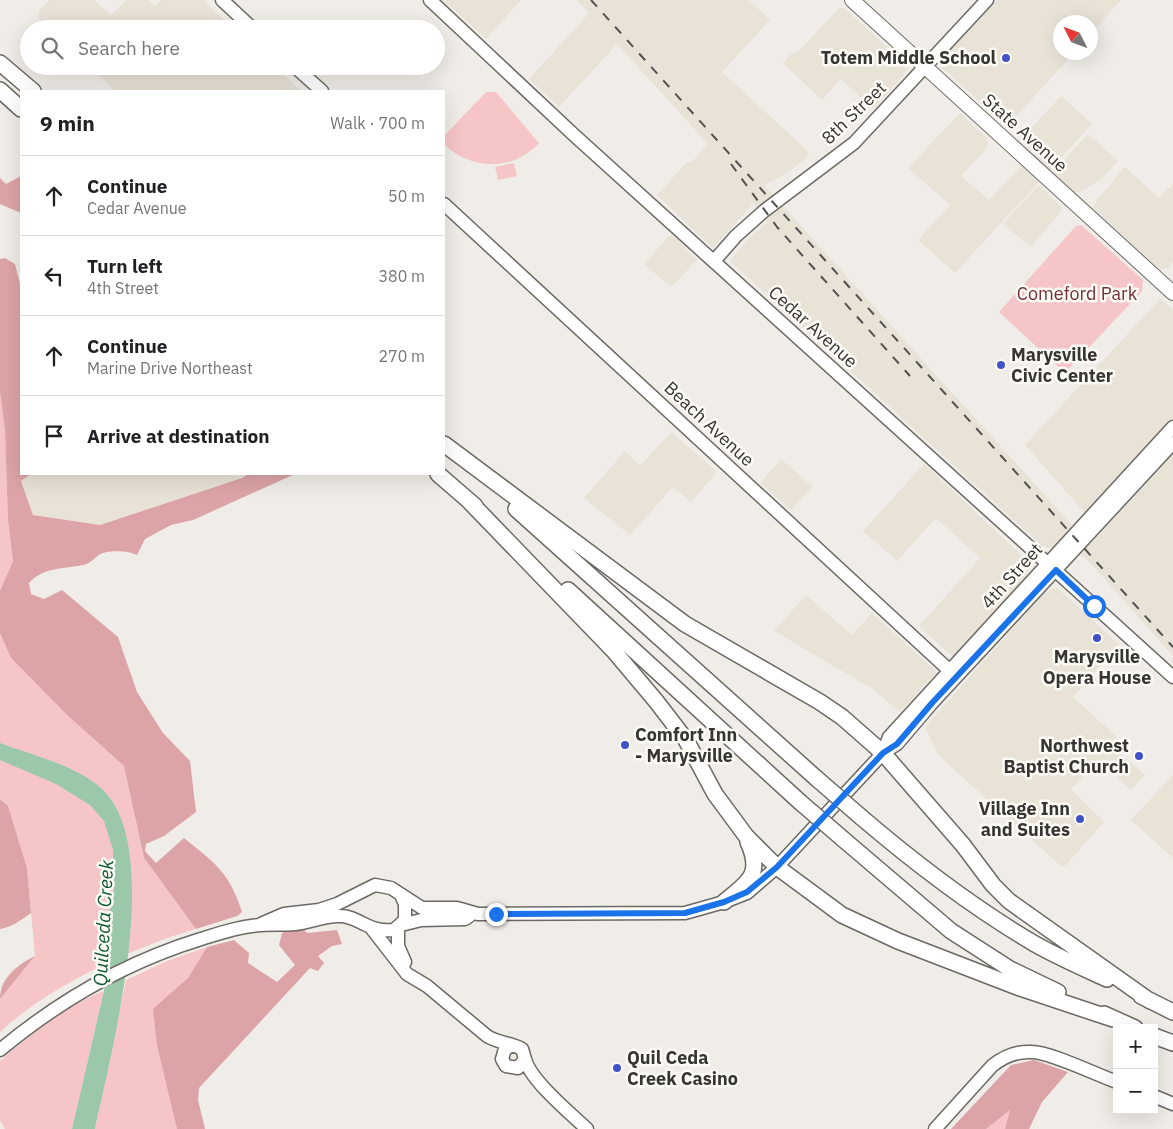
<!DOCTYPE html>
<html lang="en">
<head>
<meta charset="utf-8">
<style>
  :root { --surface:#fff; --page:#f2f2f2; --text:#202124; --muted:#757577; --line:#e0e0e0 }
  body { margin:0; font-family:"IBM Plex Sans",sans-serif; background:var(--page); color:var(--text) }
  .controls { position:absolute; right:15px; bottom:15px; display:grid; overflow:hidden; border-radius:0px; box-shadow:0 5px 20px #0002 }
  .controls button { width:45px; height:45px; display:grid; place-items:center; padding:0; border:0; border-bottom:1px solid var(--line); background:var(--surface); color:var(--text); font:25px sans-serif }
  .compass { position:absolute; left:1053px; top:15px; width:45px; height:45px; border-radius:50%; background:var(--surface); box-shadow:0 5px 20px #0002; rotate:312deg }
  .stop { position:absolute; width:15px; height:15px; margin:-11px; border:4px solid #1a73e8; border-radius:50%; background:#fff }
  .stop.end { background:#1a73e8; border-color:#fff; box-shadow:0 1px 5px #0008 }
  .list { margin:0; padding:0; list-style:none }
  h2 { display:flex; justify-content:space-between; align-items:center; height:65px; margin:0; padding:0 20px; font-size:21px }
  h2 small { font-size:16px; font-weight:400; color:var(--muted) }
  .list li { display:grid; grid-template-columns:32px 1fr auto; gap:15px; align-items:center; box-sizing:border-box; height:80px; padding:0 20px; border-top:1px solid var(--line) }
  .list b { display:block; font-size:19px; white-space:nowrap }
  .list p { margin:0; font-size:16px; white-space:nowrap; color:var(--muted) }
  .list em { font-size:16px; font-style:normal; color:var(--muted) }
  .icon { flex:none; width:28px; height:28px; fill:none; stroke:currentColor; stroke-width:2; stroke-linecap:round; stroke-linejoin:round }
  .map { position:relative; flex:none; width:1173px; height:1129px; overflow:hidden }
  .search { position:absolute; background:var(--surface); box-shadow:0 5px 20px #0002; left:20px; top:20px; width:425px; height:55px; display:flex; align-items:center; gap:12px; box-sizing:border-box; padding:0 18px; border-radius:28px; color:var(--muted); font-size:19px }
  .panel { position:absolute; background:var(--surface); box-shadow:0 5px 20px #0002; left:20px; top:90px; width:425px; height:385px; border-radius:0px }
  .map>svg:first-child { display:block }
  .built { fill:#e8e2d7 }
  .green { fill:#f5c5c7 }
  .forest { fill:#dca4a6 }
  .water { fill:#9ac8a9 }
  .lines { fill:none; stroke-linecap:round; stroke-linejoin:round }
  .secondary-casing { stroke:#6c6965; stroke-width:15 }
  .primary-casing { stroke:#6c6965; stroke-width:16 }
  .highway-casing { stroke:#6c6965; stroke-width:18 }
  .secondary { stroke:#fff; stroke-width:12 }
  .primary { stroke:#fff; stroke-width:14 }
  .highway { stroke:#fff; stroke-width:15 }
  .rail { stroke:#52514f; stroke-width:2; stroke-dasharray:9 9; stroke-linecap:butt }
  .highway-bridge-casing { stroke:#6c6965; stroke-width:18; stroke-linecap:butt }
  .highway-bridge { stroke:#fff; stroke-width:15 }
  .route { stroke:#1a73e8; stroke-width:6 }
  .poi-dot { fill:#4152c6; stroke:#fdfbf5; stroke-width:2 }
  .labels { text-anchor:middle; stroke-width:5; stroke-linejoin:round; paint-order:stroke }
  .poi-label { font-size:18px; font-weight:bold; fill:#363533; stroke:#fdfbf5; text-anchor:end }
  .street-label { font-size:18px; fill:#363533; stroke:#fdfbf5 }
  .park-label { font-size:18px; fill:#722e36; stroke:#fdfbf5 }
  .water-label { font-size:19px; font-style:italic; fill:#0e5a33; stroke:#fdfbf5 }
</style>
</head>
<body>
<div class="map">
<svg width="1173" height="1129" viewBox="0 0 1173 1129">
  <rect width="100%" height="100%" fill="#f0ede8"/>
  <path class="built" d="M49,0h45l17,15 16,-15h21l7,6 6,-6h42l31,29h-187l-7,-7 -2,-6 1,-5z
    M444,0h77l-35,39z
    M577,0h172l21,20 -48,52 87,80 -3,7 -24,17 -18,9 326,360 83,-91v202l-80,-90 -29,-29 -13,11 -9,-2 -312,-285 18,-22 20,-17 -15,-18 -40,44 -56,-53 31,-34 3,2 17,-19 -91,-100 -58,63 -30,-28 60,-66z
    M997,0h124l-30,34 -1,-12h-30v30l14,1 -67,73 -69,-62z
    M839,8h5l60,54 3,7 -4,7 -30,33 -32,-30 -19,21 -39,-37 8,-9 7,-2z
    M88,66h186l27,25h-186z
    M1061,96l31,28 -137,149 -37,-33 32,-35 -42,-37 52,-55 27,25v10l-26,28 28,24 45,-47 -11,-10v-6z
    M1088,134l30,27 -17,18 -21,13h-6l-21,-20z
    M1125,167l34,31 14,-14v78l-5,6 -9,1 -66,-61 4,-8z
    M1039,185l24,24 -32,38 -28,-23z
    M671,234l26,26 -26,27 -27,-23z
    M1160,299l13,11v108l-88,95 -60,-68z
    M671,432l46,40 -26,30 -18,-15 -43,48 -46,-37 41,-47 15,15z
    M781,459l32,28 -22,23 -31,-27z
    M924,464l92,86 13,15 -3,12 -73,80 -34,-31 61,-68 -44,-40 -39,43 -34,-30z
    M31,474h215l-4,4 -142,47 -67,-10 -12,-34z
    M1057,588l62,56 -46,53 44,40 -7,8 35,30 -14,15 -33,-30 -27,29 33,33 -39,44h-4l-123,-111 -13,-28 120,-135z
    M806,595l46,40 20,-22 66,60 -8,6 -30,33 -29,-24 -97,-57z
    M1173,775v83l-42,-38z"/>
  <path class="green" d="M486,92h10l43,51c-26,29 -69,27 -95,1v-8z
    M514,163l3,13 -19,4 -3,-13z
    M1081,225l62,55 -1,11 -77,82 -66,-61 77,-86z
    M0,392l5,38 3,90 5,41 -13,30z
    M0,633l11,25 56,57 57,51 20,92 52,71c-63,18 -148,58 -196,103v-33l35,-43 -8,-88 -19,-62 -8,-7z
    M207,947l-19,31 -35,32 24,119h-82l31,-149 41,-19z
    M104,991l-32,138h-67l-5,-9v-59c30,-26 66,-56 104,-70z
    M1011,1109l-6,20h-19z"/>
  <path class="forest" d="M21,176v37l-21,-9v-26l6,6z
    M5,258l10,6 6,24v186h10l-10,7 12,34 67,10 142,-47 6,-4h47l-102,46 -22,5 -26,14 -8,16c-7,-4 -25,-5 -34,-2 -7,2 -12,11 -20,12 -19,4 -40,2 -54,18l2,11 13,5 18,-9 56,47 19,55 26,41 27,28 6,51 -32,24 -18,8 -1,7 11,12 28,-25c31,25 45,34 58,74l-5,4 -41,13 -52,-71 -20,-92 -57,-51 -56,-57 -11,-25v-42l13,-30 -5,-41 -3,-90 -5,-38v-133z
    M0,799l8,7 19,62 4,45c-10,7 -19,14 -31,16z
    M301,926l6,7 30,-3 5,14 -10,2 -14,10 6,7 -6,8 -8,-3 -111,120 -1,12 7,29h-28l-20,-84 -4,-36 35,-31 19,-31 27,-7 15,13 -1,10 29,19 18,-17 -16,-20 3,-12z
    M35,956l-35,43c0,-21 17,-34 35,-43z
    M1034,1060l34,12 -26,30 -13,27h-24l5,-19 -24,19h-35l60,-64z"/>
  <path class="water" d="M0,743c31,12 79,23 103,47 62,61 8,262 -8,339h-23l32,-138 6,-44 -1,-31 5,-27 -1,-39 -9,-29 -14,-16 -34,-21 -56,-24z"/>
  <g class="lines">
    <g class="secondary-casing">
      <path id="secondary" d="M222,0l31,29
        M430,0l144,135 599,542
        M294,66l28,25
        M444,204l506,467
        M714,261l22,-25 28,-25 90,-68 133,-143
        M883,753l6,-16 284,-310
        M261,924l23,-10 35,-4 18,-6 38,-19 16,3 31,20h35l21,6 207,-1 39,-11 23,-9 30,-26 106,-114 14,-9 35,-41 241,-260
        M401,925l20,-5 44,-1 7,-5
        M398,927v19l7,16
        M372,929l35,45 20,12 60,50c11,7 24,7 35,13l3,10 -7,9 -12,-2 -4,-7 3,-10 6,-3
        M0,1050c60,-50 126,-88 201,-111 19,-6 40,-13 60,-14 11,-1 22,0 34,-1 14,-1 30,-9 45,-8 19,0 28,17 54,14l11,-10v-16l-4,-9
        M525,1059c5,21 46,55 62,70
        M1154,1096l19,8
        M935,1129l57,-63c11,-9 25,-15 40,-14 18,0 65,23 85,30"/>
    </g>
    <g class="primary-casing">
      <path id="primary" d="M852,0l321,293"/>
    </g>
    <g class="highway-casing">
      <path id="highway" d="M0,63l33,28
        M0,90l21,19
        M444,444l241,180 135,78 22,15 41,36 80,92 30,40 16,16 141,100
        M438,474l37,32
        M468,500l145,150 43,51 30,39 29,54 31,42 31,31 65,48 56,26 122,47 93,31
        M516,509l300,269
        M568,590l232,212
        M861,817c55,47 111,90 174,127 23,13 48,24 72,35
        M843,839l108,92 59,38 48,23
        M724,902c24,-20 39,-27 24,-60
        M1141,996l32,16
        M1104,1014l31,14
        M1154,1036l19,7"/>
    </g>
    <use href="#secondary" class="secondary"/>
    <use href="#primary" class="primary"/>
    <use href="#highway" class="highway"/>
    <path class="rail" d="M591,0l582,647
      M731,164l46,63 133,149"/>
    <g class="highway-bridge-casing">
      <path id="highway-bridge" d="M816,778l45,39
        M800,802l43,37"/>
    </g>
    <use href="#highway-bridge" class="highway-bridge"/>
  </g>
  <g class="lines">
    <path class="route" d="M496,914l189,-1 39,-11 23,-10 30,-25 106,-114 14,-9 35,-41 124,-133 38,36"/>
  </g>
  <g class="poi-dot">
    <circle cx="1006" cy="58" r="5"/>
    <circle cx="1001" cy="365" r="5"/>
    <circle cx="1097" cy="638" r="5"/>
    <circle cx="625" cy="745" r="5"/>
    <circle cx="1139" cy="756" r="5"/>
    <circle cx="1080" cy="819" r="5"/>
    <circle cx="617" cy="1068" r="5"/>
  </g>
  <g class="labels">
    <g class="poi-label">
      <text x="996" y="64">Totem Middle School</text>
      <text x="1011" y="361" text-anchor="start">Marysville<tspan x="1011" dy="21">Civic Center</tspan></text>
      <text x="1097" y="663" text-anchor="middle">Marysville<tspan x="1097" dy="21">Opera House</tspan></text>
      <text x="635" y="741" text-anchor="start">Comfort Inn<tspan x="635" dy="21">- Marysville</tspan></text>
      <text x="1129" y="752">Northwest<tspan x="1129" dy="21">Baptist Church</tspan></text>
      <text x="1070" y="815">Village Inn<tspan x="1070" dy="21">and Suites</tspan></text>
      <text x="627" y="1064" text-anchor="start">Quil Ceda<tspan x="627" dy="21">Creek Casino</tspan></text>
    </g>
    <g class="street-label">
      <text transform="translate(854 113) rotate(-44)" y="6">8th Street</text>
      <text transform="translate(1025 133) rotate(42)" y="6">State Avenue</text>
      <text transform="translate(813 327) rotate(42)" y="6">Cedar Avenue</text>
      <text transform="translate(709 424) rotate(43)" y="6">Beach Avenue</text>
      <text transform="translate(1012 576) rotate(-48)" y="6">4th Street</text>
    </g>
    <g class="park-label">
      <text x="1077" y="300">Comeford Park</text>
    </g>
    <g class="water-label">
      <text transform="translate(103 923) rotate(-87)" y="7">Quilceda Creek</text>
    </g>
  </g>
</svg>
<div class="controls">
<button>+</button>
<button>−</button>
</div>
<svg class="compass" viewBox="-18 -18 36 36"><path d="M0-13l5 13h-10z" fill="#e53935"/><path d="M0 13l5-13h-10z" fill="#757577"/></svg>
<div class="stop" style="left:1094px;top:606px"></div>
<div class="stop end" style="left:496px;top:914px"></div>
<div class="search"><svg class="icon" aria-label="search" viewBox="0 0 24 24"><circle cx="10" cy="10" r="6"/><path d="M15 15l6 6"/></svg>Search here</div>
<section class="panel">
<h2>9 min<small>Walk · 700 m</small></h2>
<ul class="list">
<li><svg class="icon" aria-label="ahead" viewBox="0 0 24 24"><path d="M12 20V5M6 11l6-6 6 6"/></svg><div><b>Continue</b><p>Cedar Avenue</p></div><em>50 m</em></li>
<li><svg class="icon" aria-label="left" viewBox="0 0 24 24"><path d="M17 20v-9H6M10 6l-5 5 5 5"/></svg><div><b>Turn left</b><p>4th Street</p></div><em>380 m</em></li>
<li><svg class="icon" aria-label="ahead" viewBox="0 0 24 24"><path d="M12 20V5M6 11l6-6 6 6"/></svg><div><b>Continue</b><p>Marine Drive Northeast</p></div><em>270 m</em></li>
<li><svg class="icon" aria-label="arrive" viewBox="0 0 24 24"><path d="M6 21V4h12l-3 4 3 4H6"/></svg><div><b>Arrive at destination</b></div></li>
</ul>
</section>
</div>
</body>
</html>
